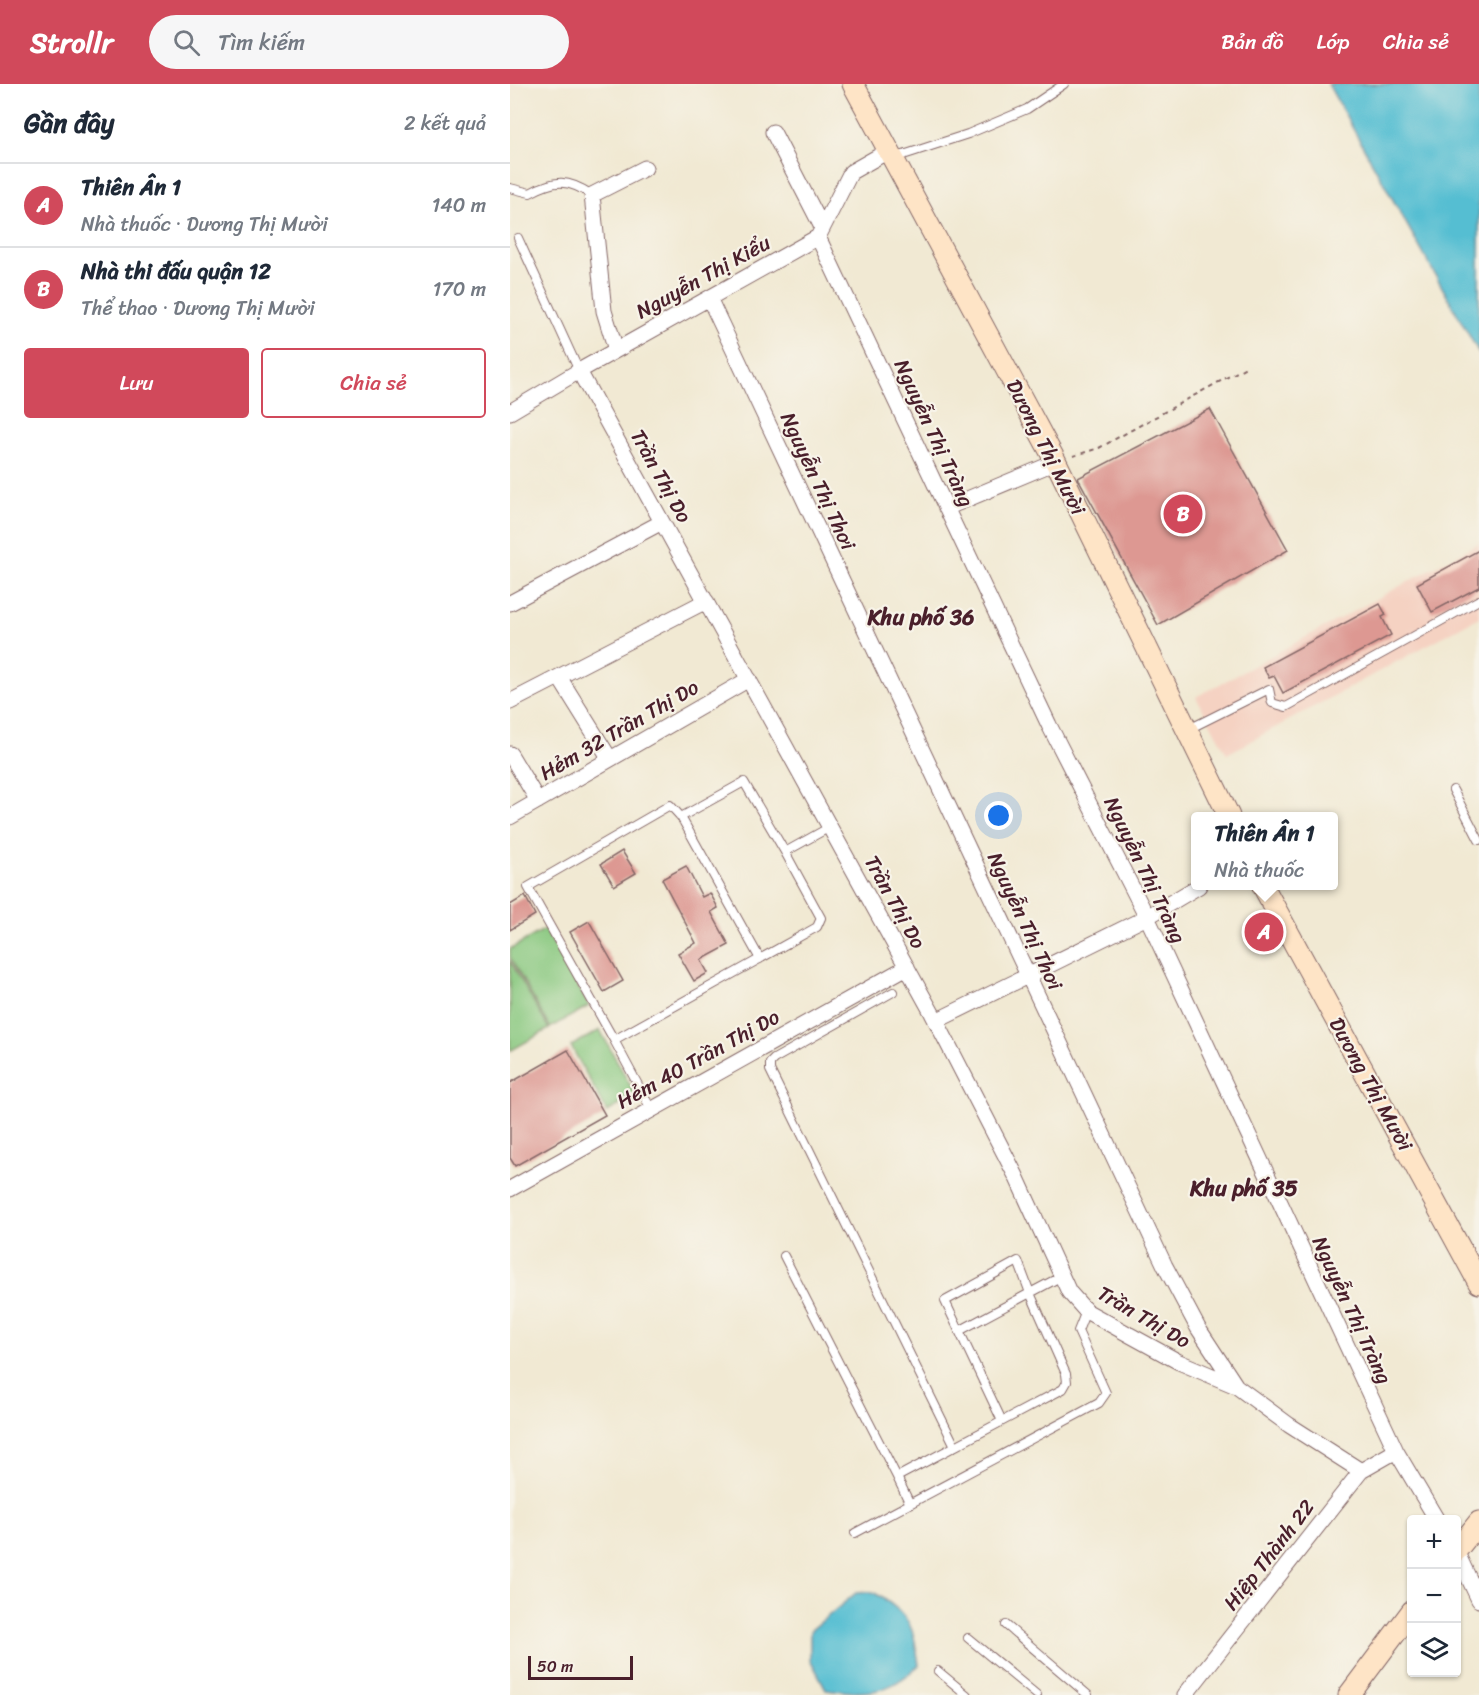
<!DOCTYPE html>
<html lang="vi">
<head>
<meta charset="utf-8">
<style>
  :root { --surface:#fff; --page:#f6f6f7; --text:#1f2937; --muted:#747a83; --line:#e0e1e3; --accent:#d1495b }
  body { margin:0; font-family:Sriracha,sans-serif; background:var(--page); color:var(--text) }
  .controls { position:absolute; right:18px; bottom:18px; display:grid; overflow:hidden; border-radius:6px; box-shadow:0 2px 4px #0004 }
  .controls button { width:54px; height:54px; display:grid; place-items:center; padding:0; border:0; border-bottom:2px solid var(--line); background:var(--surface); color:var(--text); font:30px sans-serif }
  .scale { position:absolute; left:18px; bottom:15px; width:105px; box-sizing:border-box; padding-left:6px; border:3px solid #4a1f2b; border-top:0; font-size:16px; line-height:21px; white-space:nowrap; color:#4a1f2b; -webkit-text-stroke:4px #f7f3e8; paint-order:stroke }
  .you { position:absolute; left:489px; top:732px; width:21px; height:21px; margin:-15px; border:4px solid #fff; border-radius:50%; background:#1a73e8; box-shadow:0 0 0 9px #1a73e833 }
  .badge { display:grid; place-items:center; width:39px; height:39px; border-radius:50%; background:var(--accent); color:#fff; font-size:20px; font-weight:700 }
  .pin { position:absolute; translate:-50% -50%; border:3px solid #fff; box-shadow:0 2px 6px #0006 }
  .popup { position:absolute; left:681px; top:728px; width:147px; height:78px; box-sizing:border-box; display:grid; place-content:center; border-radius:6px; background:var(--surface); filter:drop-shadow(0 2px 4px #0005); font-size:20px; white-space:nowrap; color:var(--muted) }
  .popup b { font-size:22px; color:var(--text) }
  .popup::after { content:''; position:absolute; left:50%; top:100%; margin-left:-12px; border:12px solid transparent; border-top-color:var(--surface) }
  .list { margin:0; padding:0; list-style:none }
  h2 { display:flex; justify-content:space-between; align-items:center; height:78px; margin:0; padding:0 24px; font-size:26px }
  h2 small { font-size:20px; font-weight:400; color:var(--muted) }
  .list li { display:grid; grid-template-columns:39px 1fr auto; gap:18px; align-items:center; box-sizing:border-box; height:84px; padding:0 24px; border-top:2px solid var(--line) }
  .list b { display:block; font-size:22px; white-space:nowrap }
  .list p { margin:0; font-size:20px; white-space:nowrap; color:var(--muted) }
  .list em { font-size:20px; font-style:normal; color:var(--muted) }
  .actions { display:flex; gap:12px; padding:18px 24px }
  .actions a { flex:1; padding:14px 0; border:2px solid var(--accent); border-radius:6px; text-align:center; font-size:21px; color:var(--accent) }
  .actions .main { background:var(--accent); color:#fff }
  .icon { flex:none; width:33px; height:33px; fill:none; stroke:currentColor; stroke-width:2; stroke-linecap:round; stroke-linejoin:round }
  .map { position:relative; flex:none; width:969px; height:1611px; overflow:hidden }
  header { display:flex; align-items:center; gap:36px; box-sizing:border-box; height:84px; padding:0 30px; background:var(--accent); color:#fff }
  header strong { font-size:28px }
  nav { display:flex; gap:33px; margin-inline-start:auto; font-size:21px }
  .search { width:420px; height:54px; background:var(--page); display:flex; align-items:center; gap:15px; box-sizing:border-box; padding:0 21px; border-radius:33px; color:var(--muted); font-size:22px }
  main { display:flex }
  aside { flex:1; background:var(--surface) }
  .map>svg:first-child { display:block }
  .built { fill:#f5d2c2 }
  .green { fill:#88c87f; stroke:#697455; stroke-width:1.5 }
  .water { fill:#55bed2; stroke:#506e7e; stroke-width:1.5 }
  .building { fill:#dd9892 }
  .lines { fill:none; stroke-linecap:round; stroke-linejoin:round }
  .lane-casing { stroke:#846666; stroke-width:10 }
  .street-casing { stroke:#846666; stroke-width:17 }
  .secondary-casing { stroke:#846666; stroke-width:23 }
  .path { stroke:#846666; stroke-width:2; stroke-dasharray:4.5 4.5; stroke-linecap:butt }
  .lane { stroke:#fff; stroke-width:8 }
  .street { stroke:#fff; stroke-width:15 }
  .secondary { stroke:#fee4c6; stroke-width:21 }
  .labels { text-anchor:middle; stroke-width:4.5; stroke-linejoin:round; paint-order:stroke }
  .street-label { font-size:21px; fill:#4a1f2b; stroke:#f7f3e8 }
  .neighbourhood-label { font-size:22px; font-weight:bold; fill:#4a1f2b; stroke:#f7f3e8 }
</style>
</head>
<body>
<header>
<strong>Strollr</strong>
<div class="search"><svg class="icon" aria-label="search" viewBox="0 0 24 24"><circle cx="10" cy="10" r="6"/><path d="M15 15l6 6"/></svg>Tìm kiếm</div>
<nav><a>Bản đồ</a><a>Lớp</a><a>Chia sẻ</a></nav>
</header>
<main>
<aside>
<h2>Gần đây<small>2 kết quả</small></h2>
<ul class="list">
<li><span class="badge">A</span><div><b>Thiên Ân 1</b><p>Nhà thuốc · Dương Thị Mười</p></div><em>140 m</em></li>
<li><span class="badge">B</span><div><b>Nhà thi đấu quận 12</b><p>Thể thao · Dương Thị Mười</p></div><em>170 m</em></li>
</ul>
<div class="actions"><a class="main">Lưu</a><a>Chia sẻ</a></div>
</aside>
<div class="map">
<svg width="969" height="1611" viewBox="0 0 969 1611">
  <rect width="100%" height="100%" fill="#f7f3e8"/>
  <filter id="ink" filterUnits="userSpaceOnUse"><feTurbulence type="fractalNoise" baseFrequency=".0167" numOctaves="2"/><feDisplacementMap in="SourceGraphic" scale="12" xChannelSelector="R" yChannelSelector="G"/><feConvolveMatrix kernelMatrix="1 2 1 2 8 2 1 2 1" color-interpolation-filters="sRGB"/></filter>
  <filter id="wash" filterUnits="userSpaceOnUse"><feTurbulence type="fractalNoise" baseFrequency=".008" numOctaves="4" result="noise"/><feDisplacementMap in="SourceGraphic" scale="24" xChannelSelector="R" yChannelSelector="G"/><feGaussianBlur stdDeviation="1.35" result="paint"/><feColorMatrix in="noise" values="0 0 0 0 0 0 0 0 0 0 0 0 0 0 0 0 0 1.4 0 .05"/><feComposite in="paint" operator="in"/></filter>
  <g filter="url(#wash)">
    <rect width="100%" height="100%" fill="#f1e9d3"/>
    <path class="built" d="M969,459v74l-252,137 -31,-57z"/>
    <path class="green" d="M35,845l44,77 -39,22 -40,-71v-8z
      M0,877l39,68 -39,22z
      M90,946l36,66 -29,16 -36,-66z"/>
    <path class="water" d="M818,0h151v269z
      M363,1508c37,23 40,31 46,73 -31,30 -53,30 -93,24l-16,-30v-28l46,-38z"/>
    <g id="blocks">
      <path class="building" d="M700,325l78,141 -130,75 -80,-147z
        M969,466v37l-47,25 -15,-28z
        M870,520l6,11 -4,2 9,18 -108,58 -9,-17 -5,2 -6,-11z
        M112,767l14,22 -22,13 -13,-22z
        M176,782l16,31 8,-4 8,15 -7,4 18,33 -28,15 7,13 -14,8 -16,-28 18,-10 -34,-64z
        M15,812l10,19 -25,15v-25z
        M79,837l34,60 -19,11 -34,-60z
        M58,966l37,65 -90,51 -5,-8v-75z"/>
    </g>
  </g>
  <g filter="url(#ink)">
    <use href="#blocks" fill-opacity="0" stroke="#846666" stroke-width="1.5"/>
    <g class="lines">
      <g class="lane-casing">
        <path id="lane" d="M384,74l74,-24 59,-25 37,-25
          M0,104l20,5c25,-14 38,-14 62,2
          M8,154l61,133
          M679,645l80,-40 3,14 14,4 193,-107
          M943,706l26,50
          M250,875l-79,-142 63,-35 41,70
          M383,908l-119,67 -4,4v7l185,376
          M104,956l-86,-153 142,-82 11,12
          M141,1025l-37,-69 203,-113 4,-9 -36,-66 45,-25
          M274,1172l113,221 166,-88 4,-7 -1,-8 -36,-81 32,-17
          M449,1247l71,-38 -12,-32 -73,40 57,120
          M387,1393l13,27
          M345,1449l244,-130 7,-10 -28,-62 8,-20
          M496,1541l82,70
          M458,1554l69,57
          M428,1587l29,24"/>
      </g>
      <g class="street-casing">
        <path id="street" d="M263,48l49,95
          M308,153l231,488 98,192 249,534 41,69
          M199,214l456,968 33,62 38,58 53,39 72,46
          M106,266l-12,-39 -12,-116 53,-27
          M69,287l353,642 84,163 53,116 17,19 93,51 57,24
          M0,328l69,-41 239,-134 33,-65 37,-21
          M436,424l110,-46
          M0,519l152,-81
          M49,593l51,82
          M0,618l196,-101
          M0,670l28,47
          M0,733l239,-138
          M426,937l211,-104 52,-31
          M0,1105l397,-222
          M946,1467l23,49
          M675,1611l176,-224 35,-20"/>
      </g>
      <g class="secondary-casing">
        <path id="secondary" d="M343,0l203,378 173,354
          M753,802l216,397
          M946,1467l23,-29
          M839,1611l63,-84"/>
      </g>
      <path class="path" d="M563,372l26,-8 147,-81"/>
      <use href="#lane" class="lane"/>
      <use href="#street" class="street"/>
      <use href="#secondary" class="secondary"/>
    </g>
  </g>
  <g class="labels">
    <g class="street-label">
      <text transform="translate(193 193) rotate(-29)" y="7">Nguyễn Thị Kiểu</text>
      <text transform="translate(424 349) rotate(65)" y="7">Nguyễn Thị Tràng</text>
      <text transform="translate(536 363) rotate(63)" y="7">Dương Thị Mười</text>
      <text transform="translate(151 392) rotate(61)" y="7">Trần Thị Do</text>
      <text transform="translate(308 397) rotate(65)" y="7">Nguyễn Thị Thơi</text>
      <text transform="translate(109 646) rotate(-30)" y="7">Hẻm 32 Trần Thị Do</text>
      <text transform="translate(635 786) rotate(64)" y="7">Nguyễn Thị Tràng</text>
      <text transform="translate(385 818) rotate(61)" y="7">Trần Thị Do</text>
      <text transform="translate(515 837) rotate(65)" y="7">Nguyễn Thị Thơi</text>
      <text transform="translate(188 975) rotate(-29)" y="7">Hẻm 40 Trần Thị Do</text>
      <text transform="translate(861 1000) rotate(61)" y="7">Dương Thị Mười</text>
      <text transform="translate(842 1226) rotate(65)" y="7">Nguyễn Thị Tràng</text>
      <text transform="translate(634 1233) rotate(30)" y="7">Trần Thị Do</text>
      <text transform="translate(759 1471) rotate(-52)" y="7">Hiệp Thành 22</text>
    </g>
    <g class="neighbourhood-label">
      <text x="411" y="541">Khu phố 36</text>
      <text x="734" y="1112">Khu phố 35</text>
    </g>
  </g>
</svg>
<div class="controls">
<button>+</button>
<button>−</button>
<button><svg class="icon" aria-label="layers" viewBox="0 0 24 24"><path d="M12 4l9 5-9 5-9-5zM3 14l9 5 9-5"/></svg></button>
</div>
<div class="scale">50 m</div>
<div class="you"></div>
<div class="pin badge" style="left:754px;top:848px">A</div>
<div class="popup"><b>Thiên Ân 1</b>Nhà thuốc</div>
<div class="pin badge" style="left:673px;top:430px">B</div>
</div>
</main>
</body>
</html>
